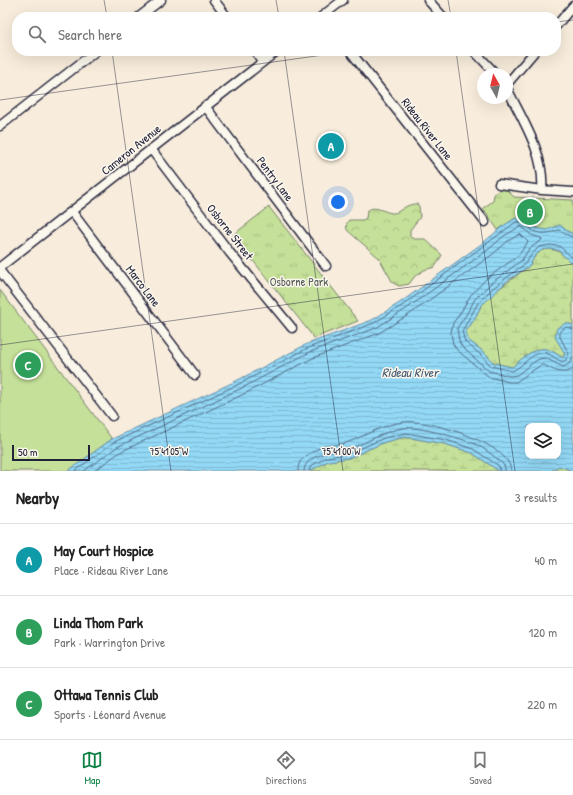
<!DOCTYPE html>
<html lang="en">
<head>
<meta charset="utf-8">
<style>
  :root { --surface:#fff; --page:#f6f6f6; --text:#222; --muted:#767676; --line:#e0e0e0; --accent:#0b8043 }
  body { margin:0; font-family:"Patrick Hand",sans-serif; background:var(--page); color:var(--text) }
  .controls { position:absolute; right:12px; bottom:12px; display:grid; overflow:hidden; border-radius:8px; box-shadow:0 4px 16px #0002 }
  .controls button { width:36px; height:36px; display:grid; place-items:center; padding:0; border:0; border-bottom:1px solid var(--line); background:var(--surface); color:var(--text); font:20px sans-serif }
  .compass { position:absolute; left:477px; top:68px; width:36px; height:36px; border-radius:50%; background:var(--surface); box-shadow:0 4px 16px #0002; rotate:352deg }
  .scale { position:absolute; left:12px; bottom:10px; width:78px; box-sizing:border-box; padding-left:4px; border:2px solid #22223b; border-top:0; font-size:11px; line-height:14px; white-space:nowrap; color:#22223b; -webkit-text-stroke:3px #fbf7ec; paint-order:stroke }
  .you { position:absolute; left:338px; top:202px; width:14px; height:14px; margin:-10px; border:3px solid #fff; border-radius:50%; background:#1a73e8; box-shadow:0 0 0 6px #1a73e833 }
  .badge { display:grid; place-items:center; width:26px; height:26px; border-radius:50%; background:var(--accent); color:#fff; font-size:13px; font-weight:700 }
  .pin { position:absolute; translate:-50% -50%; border:2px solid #fff; box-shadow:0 1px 4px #0006 }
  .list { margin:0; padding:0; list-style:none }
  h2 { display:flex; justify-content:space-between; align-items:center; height:52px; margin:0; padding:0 16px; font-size:17px }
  h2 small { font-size:13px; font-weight:400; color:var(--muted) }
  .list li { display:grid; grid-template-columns:26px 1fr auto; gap:12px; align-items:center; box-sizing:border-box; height:72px; padding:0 16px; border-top:1px solid var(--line) }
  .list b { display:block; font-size:15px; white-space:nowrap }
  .list p { margin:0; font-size:13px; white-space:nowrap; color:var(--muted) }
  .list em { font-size:13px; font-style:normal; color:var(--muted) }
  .icon { flex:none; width:22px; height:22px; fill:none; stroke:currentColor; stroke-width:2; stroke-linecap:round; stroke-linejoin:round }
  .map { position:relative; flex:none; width:573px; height:471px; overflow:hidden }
  .search { position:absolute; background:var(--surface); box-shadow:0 4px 16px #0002; left:12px; right:12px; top:12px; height:44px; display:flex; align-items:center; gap:10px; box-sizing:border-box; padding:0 14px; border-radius:16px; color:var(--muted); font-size:15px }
  .sheet { height:268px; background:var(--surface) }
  nav { display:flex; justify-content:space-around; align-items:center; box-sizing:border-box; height:56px; border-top:1px solid var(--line); background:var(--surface); font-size:11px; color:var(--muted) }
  nav a { display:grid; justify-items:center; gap:2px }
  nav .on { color:var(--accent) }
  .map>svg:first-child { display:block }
  .forest { fill:url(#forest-crowns); stroke:#74816a }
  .wetland { fill:url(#wetland-marsh); stroke:#74816a }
  .park { fill:url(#park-tufts); stroke:#74816a }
  .pitch { fill:#c5e098; stroke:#74816a }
  .water { fill:url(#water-rules); stroke:#668fab; fill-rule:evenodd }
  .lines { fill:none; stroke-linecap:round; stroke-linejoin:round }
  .shore { stroke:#4f6b85; stroke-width:1 }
  .street-casing { stroke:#22223b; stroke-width:11 }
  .street { stroke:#fbf7ec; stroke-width:8 }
  .ticks { fill:none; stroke:#22223b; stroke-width:1; stroke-opacity:0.45 }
  .labels { text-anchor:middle; stroke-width:3; stroke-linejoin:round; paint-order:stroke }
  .street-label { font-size:12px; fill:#22223b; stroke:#fbf7ec }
  .park-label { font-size:12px; fill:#535b57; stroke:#fbf7ec }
  .water-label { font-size:13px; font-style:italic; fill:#445973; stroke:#fbf7ec }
  .ticks-label { font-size:10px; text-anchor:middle; fill:#22223b; stroke:#fbf7ec; stroke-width:3; stroke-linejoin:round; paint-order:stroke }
</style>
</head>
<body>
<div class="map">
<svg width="573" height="471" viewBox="0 0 573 471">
  <defs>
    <pattern id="forest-crowns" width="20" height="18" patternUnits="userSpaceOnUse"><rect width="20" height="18" fill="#c5e098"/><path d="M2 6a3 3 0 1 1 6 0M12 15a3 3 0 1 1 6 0" fill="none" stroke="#a9c084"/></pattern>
    <pattern id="wetland-marsh" width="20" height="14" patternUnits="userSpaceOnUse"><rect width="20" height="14" fill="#c5e098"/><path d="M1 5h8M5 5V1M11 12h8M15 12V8" fill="none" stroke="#a9c084"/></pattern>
    <pattern id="park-tufts" width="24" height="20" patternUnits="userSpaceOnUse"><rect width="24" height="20" fill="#c5e098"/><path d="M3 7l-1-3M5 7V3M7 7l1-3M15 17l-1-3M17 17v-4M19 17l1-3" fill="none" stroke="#a9c084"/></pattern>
    <pattern id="water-rules" width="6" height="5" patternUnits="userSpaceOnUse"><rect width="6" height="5" fill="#93d8f5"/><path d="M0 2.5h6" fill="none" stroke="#7eb9d3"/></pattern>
  </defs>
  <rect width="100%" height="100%" fill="#f8eddc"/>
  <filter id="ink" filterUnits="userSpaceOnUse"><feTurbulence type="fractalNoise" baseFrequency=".025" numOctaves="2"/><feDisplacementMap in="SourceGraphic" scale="8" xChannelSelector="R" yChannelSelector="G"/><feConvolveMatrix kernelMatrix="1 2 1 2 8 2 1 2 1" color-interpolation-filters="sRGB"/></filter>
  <g filter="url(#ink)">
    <path class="forest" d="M417,204l2,2 1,11 -10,13v7l4,2h11l17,16 -7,12 -11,3 -9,6 -6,8 -10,2 -6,-3 -14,-25 -32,-28c-1,-4 -1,-7 2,-10h14l3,-2 1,-7c8,-7 16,1 25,2 6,1 12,-7 18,-8 2,-1 4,-1 7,-1z"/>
    <path class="wetland" d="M550,249c14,2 14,11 23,13v63l-7,-2 -1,31 -2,4c-5,-3 -11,-8 -17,-9 -13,-2 -25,11 -34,18l-18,-4 -10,-11 -16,-12 -2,-9 8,-11 7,-14 15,-15 33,-25 6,-10 7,-6z
      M405,437l40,7 27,9 27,18h-189l18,-10 21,-3 36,-16z
      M559,466l10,2 3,3h-21z"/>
    <path class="park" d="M501,189h5l8,8 59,3v34l-6,-3 -7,-6c-4,1 -9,5 -13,5 -8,0 -14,-3 -16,-10l-17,-1 -16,11 -15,-22 10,-7 1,-7z
      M269,207l89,114 -44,17 -81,-103z"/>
    <path class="pitch" d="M0,290l112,149 -44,32h-68z"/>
    <path class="water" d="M528,216l5,9 3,3 11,2 13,-5 7,6 6,3v28l-4,-1 -11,-11 -8,-1 -8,1 -7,6 -6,10 -22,15 -26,25 -7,14 -8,11 2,9 16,12 10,11 18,4c9,-7 21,-20 34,-18 6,1 12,6 17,9l2,-4 -10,-17 2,-9 9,-5 7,2v146l-14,-5 -8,5h-52l-27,-18 -27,-9 -40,-7 -20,5 -36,16 -21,3 -18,10h-242l44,-32 126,-59 69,-36 65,-24 29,-18 83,-60 19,-16 11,-7zM528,426h30v30h-30z"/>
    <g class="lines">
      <path class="shore" d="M573,258l-14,-12 -9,-1 -11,2 -7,7 -6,9 -33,25 -15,15 -16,28 3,11 16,13 10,11 21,5c11,-4 20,-20 33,-18 8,1 13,10 20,8l4,-7 -9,-17v-6l6,-4 7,2
        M75,471l39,-29 125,-58 69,-36 66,-25 29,-18 113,-83 10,-1c2,2 3,6 5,8 7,7 20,4 28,1l6,4 8,3
        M84,471l33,-24 125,-59 68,-36 66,-24 30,-19 83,-60 15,-13 17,-10 10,9 10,3 1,2 -13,9 -7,11 -32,24 -15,15 -9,16 -9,13 2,13 3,6 27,24 21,5 7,-1 14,-11 8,-5 6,-1 18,9 6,-3 4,-6
        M94,471l26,-19 124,-58 69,-36 66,-25 31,-19 83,-60 15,-13 12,-7 8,8 -10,14 -32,23 -16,17 -9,16 -8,11 -2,10 2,11 4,6 32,27 20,5h7l25,-17h3c10,5 18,11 29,4
        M298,471c0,-5 1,-10 6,-13 5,-5 15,-10 21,-12 7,-1 15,-1 21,-3 19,-7 37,-19 58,-21 23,-3 107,21 107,49
        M304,471c1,-18 30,-18 43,-22 19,-5 36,-18 56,-21 16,-2 57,10 72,16 9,4 19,12 27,19l3,4v4
        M309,471l2,-5 16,-9 21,-3 36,-16 22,-5 40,7 27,9 26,17 1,5"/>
      <g class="street-casing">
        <path id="street" d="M214,0l13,17
          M428,0l15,17
          M139,17l22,-17
          M321,17l22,-17
          M556,26l17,-20
          M255,51l8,11
          M350,51l135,171
          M474,51l22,23
          M507,84l28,-33
          M507,88c15,32 38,65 35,102
          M205,106l121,160
          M0,126l96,-75
          M151,149l79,104 62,75
          M499,184l43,6 31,2
          M72,212l123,163
          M0,267l277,-216
          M0,271l112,145"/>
      </g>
      <use href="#street" class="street"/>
    </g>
  </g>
  <path class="ticks" d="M104,0l3,17M276,0l3,17M448,0l3,17M556,22l17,-2M112,51l59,420M284,51l59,420M456,51l59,420M0,100l352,-49M0,345l573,-81"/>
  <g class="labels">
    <g class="street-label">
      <text transform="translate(427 129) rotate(52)" y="4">Rideau River Lane</text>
      <text transform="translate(131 150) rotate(-39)" y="4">Cameron Avenue</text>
      <text transform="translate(275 179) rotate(53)" y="4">Pentry Lane</text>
      <text transform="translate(230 232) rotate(52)" y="4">Osborne Street</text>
      <text transform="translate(143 286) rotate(53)" y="4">Marco Lane</text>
    </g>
    <g class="park-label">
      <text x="299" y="286">Osborne Park</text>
    </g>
    <g class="water-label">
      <text x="410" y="377">Rideau River</text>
    </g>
  </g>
  <g class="ticks-label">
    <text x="169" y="455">75°41'05"W</text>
    <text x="341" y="455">75°41'00"W</text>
  </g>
</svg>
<div class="controls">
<button><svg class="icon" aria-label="layers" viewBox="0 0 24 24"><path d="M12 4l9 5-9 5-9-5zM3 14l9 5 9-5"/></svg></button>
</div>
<svg class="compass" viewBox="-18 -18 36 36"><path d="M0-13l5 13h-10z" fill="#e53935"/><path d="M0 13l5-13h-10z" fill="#767676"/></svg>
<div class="scale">50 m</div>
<div class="you"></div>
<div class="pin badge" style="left:331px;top:146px;background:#0f9aa8">A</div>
<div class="pin badge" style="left:530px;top:212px;background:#2e9e5b">B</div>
<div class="pin badge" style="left:28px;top:365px;background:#2e9e5b">C</div>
<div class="search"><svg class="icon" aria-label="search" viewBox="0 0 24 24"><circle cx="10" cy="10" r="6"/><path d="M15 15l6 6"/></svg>Search here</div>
</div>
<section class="sheet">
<h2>Nearby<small>3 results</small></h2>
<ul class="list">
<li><span class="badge" style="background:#0f9aa8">A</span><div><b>May Court Hospice</b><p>Place · Rideau River Lane</p></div><em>40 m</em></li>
<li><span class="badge" style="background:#2e9e5b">B</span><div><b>Linda Thom Park</b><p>Park · Warrington Drive</p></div><em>120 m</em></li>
<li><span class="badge" style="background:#2e9e5b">C</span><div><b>Ottawa Tennis Club</b><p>Sports · Léonard Avenue</p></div><em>220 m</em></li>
</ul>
</section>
<nav>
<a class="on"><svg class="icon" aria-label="map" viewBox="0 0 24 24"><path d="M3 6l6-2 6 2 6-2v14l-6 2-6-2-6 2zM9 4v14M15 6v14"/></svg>Map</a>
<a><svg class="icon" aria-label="directions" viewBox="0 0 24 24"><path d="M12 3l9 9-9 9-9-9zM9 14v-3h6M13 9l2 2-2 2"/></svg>Directions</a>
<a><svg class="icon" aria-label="saved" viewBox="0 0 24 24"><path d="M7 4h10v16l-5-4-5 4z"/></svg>Saved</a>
</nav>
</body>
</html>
